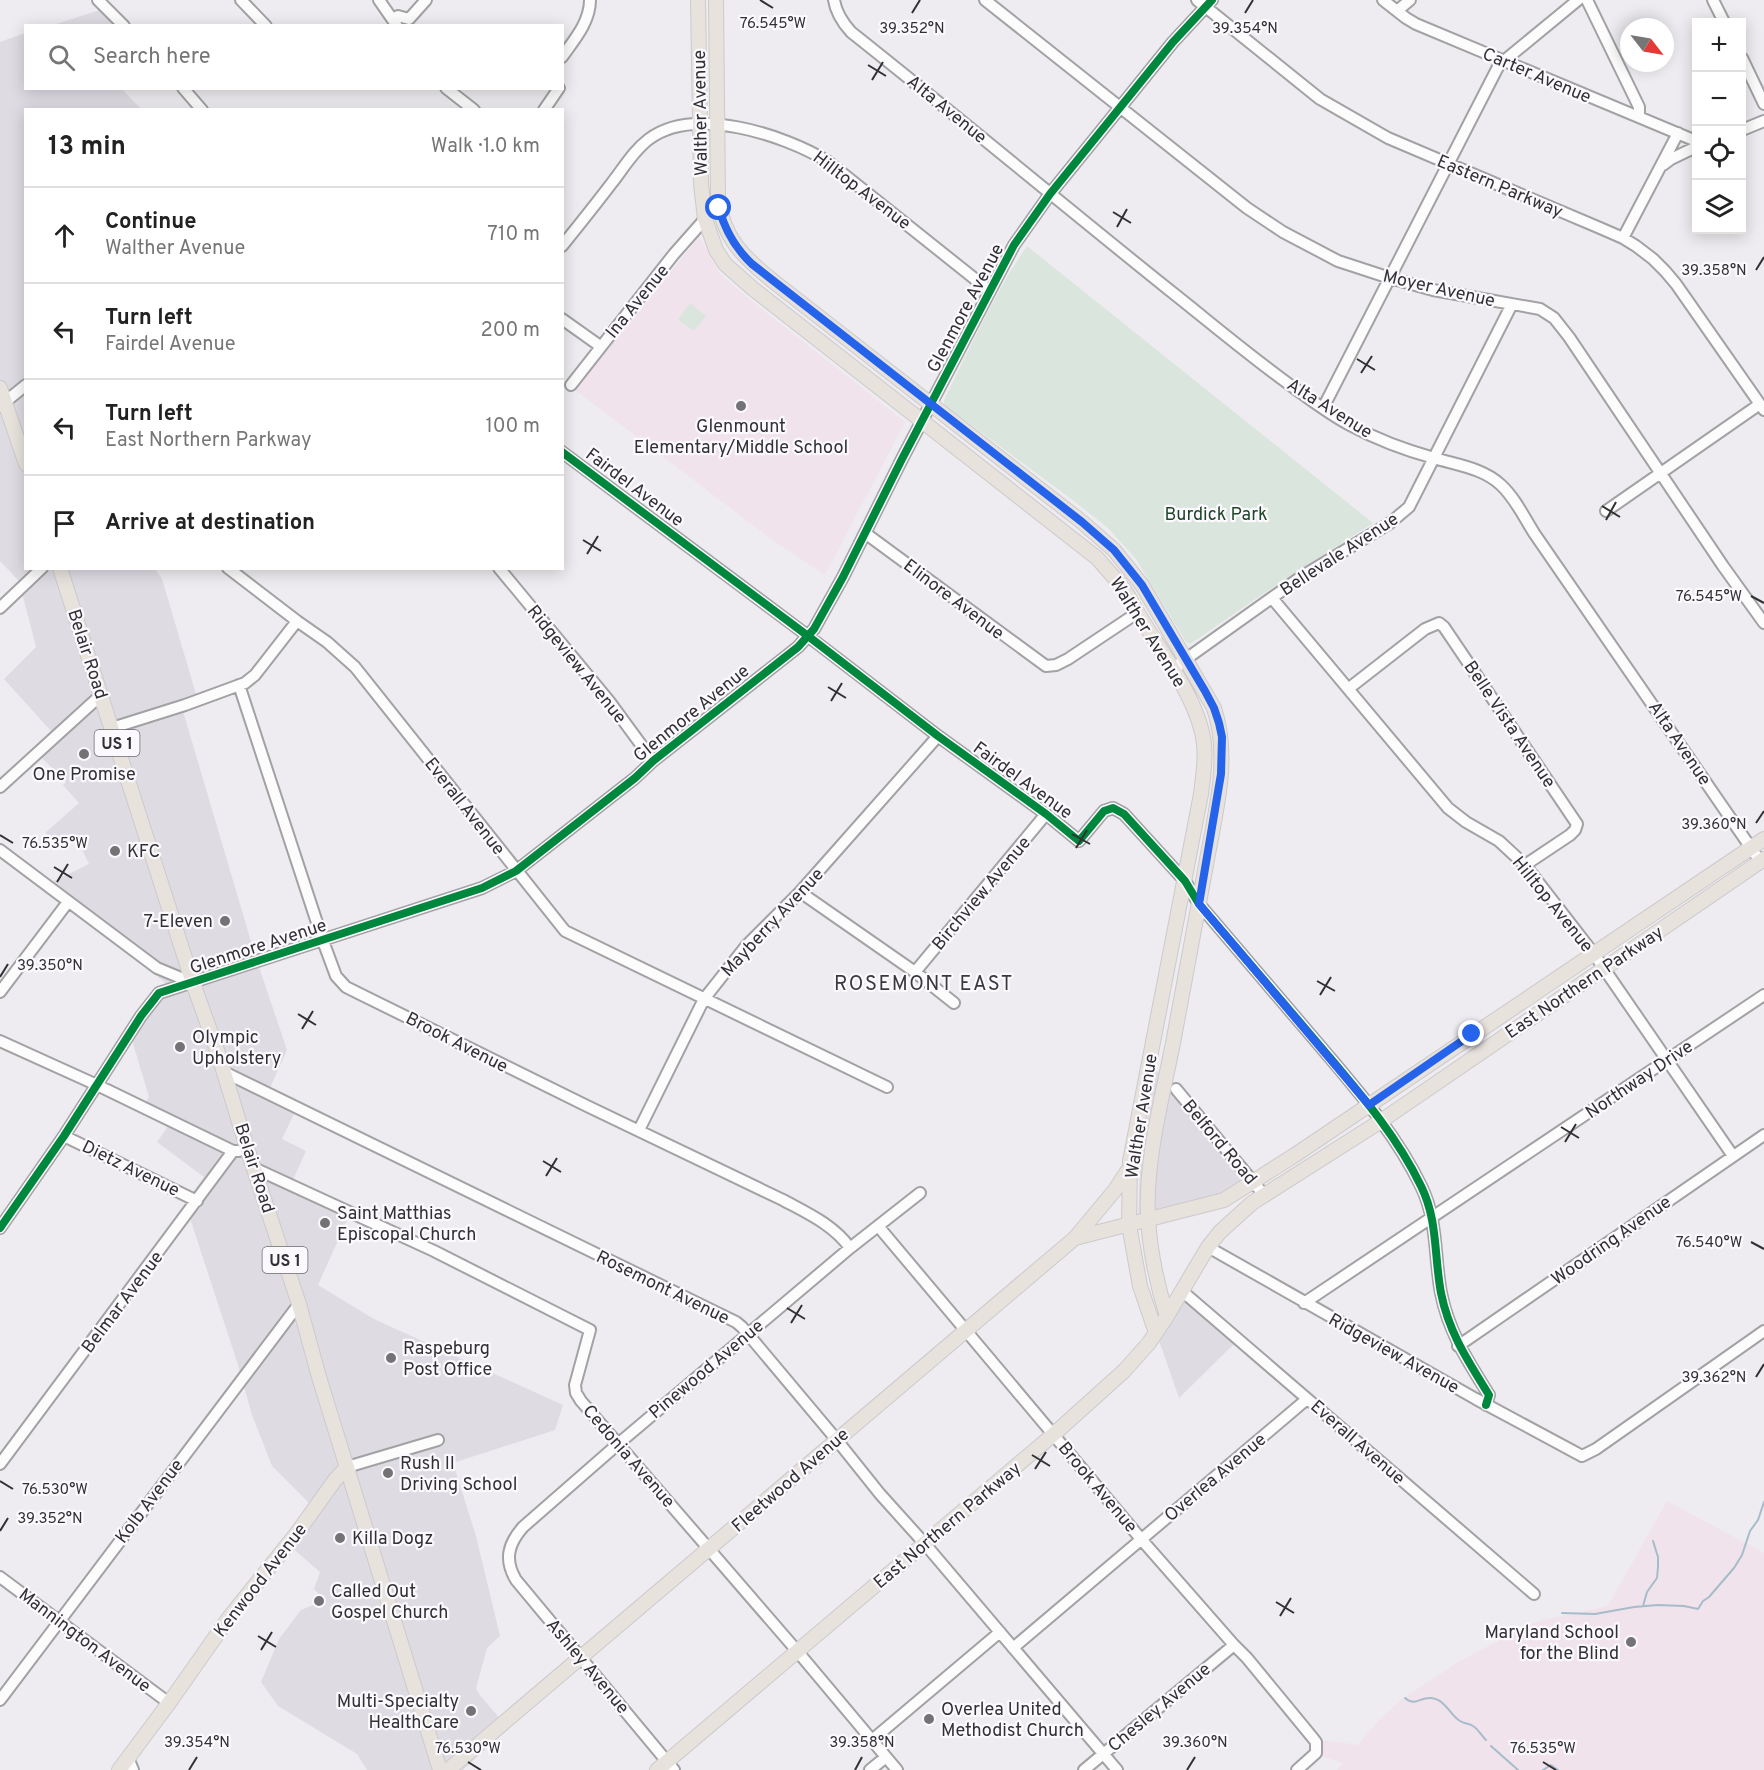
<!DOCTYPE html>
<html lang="en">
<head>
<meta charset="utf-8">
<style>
  :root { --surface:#fff; --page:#f2f2f2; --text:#222; --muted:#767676; --line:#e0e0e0 }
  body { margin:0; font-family:Overpass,sans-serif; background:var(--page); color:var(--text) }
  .controls { position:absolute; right:18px; top:18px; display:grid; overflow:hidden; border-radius:0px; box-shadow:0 3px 15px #0003 }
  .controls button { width:54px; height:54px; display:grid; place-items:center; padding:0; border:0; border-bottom:2px solid var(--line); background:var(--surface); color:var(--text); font:30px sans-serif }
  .compass { position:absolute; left:1620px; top:18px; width:54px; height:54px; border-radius:50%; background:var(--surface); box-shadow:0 3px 15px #0003; rotate:121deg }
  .stop { position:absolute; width:18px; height:18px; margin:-14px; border:4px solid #2563eb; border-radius:50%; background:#fff }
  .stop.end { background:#2563eb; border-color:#fff; box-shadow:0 2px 6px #0008 }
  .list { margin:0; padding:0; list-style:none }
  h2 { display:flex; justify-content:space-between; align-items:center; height:78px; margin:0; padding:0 24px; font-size:26px }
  h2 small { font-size:20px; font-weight:400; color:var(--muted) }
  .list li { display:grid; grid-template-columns:39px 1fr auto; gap:18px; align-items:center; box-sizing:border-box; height:96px; padding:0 24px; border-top:2px solid var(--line) }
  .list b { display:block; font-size:22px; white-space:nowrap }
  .list p { margin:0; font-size:20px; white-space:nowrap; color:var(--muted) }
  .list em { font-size:20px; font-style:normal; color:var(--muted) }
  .icon { flex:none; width:33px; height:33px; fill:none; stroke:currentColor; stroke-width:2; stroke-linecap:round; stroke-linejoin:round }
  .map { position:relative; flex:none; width:1764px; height:1770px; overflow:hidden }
  .search { position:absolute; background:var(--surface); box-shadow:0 3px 15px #0003; left:24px; top:24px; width:540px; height:66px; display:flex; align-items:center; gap:15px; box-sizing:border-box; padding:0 21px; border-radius:0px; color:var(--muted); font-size:22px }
  .panel { position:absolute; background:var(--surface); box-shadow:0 3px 15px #0003; left:24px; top:108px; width:540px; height:462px; border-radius:0px }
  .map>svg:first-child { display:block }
  .built { fill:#dfdbe3 }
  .education { fill:#f0e3ec }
  .green { fill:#dae6dd }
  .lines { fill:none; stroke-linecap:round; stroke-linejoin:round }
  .stream { stroke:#a7bcca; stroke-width:2 }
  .minor-casing { stroke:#a2a1a3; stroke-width:14 }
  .major-casing { stroke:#cbcacc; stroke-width:16 }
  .minor { stroke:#fcfcfd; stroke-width:10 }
  .major { stroke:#e7e2dc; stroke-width:14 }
  .cycleway-casing { stroke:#fbf9fe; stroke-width:11 }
  .cycleway { stroke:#00873e; stroke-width:8 }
  .route { stroke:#2563eb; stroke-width:8 }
  .ticks { fill:none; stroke:#313032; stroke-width:2 }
  .poi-dot { fill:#737274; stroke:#fbf9fe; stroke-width:2 }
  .labels { text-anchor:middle; stroke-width:4.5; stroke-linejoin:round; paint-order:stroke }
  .shield { fill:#fbf9fe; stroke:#6e6c6f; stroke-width:1.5 }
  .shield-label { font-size:16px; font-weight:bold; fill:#313032 }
  .street-label { font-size:18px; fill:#313032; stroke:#fbf9fe }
  .poi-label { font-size:18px; fill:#313032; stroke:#fbf9fe; text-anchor:start }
  .park-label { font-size:18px; fill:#1d4627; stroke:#fbf9fe }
  .neighbourhood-label { font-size:20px; letter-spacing:1.5px; fill:#3a383c; stroke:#fbf9fe }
  .ticks-label { font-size:15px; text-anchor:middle; fill:#313032; stroke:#fbf9fe; stroke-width:4.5; stroke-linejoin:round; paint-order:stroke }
</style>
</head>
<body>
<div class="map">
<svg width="1764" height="1770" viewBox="0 0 1764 1770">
  <rect width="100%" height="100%" fill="#eeecf0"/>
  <path class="built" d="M106,8l17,18h-73z
    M25,33l1,55 96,1 19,20 -115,1v458l129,1 7,10 34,115 -16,7 75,254 32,95 -22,49 29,15 -12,25 24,12 -13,29 60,27 -35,78 56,34 189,86 -8,25 -102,33 23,73 24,100 -13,12 -11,40 3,6 29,34 -45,42h-96l-10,-16 -79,-48 -17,-24 18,-43 22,-29 24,-10 -11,-11 6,-17 -37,-32 27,-36 -38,-38 -20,-51 -14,-50 -53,-162 19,-26 -47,-35 12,-17 -24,-22 4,-6 -21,-70 27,-37 12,-6 -9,-7 4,-9 -112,-85 39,-19 -12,-25 -15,7 -17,-13 34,-30 -16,-18 3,-3 -33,-33 18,-18 -47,-52 32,-32 -17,-66 -19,-20v-519z
    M1155,1069l23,24 74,89 -33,18 -81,22 2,-66z
    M1182,1290l57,49 -60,59 -24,-69z"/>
  <path class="education" d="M699,237l21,37 34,29 151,119 -80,153 -51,-34 -199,-151z
    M1667,1501l97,52v217h-427l6,-7 -22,-7 1,-16 36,5 21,-25 23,-21 58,-38 75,-39 73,-16z"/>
  <path class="green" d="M1027,246l346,277 -116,75 -67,46 -4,-2 -50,-83 -28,-31 -38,-30 -126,-93v-5c26,-52 50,-106 83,-154z
    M690,303l16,13 -12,15 -16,-11z"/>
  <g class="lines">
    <path class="stream" d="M1643,1606l4,-14 10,-14 1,-11v-10l-5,-16
      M1562,1613l33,1 39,-7 24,-2 26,1 14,3 5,-8 6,-4 25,-29 8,-13 8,-24 8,-11 6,-18
      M1405,1698c11,9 14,-1 26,0 14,1 19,17 29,23 4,3 9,2 13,5 5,3 9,10 13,14
      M1491,1746l27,24
      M1543,1770l8,-5 7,5"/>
    <g class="minor-casing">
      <path id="minor" d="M98,0l26,26
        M241,0l25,26
        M379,0l18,26
        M834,0c2,13 8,22 17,32 106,84 211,172 317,257 43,34 84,69 129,101 17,12 34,25 53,35 26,14 55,25 84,33 23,7 49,10 67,27 14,13 23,32 33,48l226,328
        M985,0l262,208 36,24 55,29 52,17 43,12 107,19 14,9 15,19 154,229 41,57
        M1197,0l123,99 68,39 212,90 23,10 13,8 17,13 12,12 11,13 88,126
        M1383,0l23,18 10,6 280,117
        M1587,0l52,107v10
        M1713,0l11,22
        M1397,11l13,-11
        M393,19l5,-3 11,3 17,-19
        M562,57c12,-17 28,-35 28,-57
        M1742,58l22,46
        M183,88l19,22
        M446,88l28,22
        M544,110l15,-22
        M1742,130l22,-9
        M1663,165l8,-6 25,-12
        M1623,238l55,-105
        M562,246c17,-21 33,-41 49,-62 12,-15 22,-33 38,-45 45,-34 135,-4 178,22l163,130
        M562,319l38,27
        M571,385l103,-131 31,-35
        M0,406l26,-21
        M1323,408l176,-343 79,-65
        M562,452l246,184 130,100 108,78 33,27 25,-30 9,-3 11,6 61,67 14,23c40,47 81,95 121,142 37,44 76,88 101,140 17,34 13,70 20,107 8,40 27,68 48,102l-3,10
        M1606,511l154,-107
        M865,533l181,133 10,-1 12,-6 69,-46
        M228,568l69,53 30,21 28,25 210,264 322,156
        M499,568l110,133 44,60
        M1272,598l176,210 18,14 33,19 26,24 69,89 139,202
        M0,608l42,-40
        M1175,673l4,-9 42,-30 80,-57 89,-54 19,-16 103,-203
        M239,685l84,256 13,35 10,11 12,6 229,113 196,94c24,13 51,25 67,48
        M1348,689l77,-60 14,-6 5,4 133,197 -2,6 -5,5 -45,30
        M112,728l73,-23 60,-22 10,-8 42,-54
        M0,787l101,-92
        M0,850l157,118 36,15
        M800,892l115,80 39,31
        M915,972l131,-158
        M0,992l68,-90
        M0,1041l97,44 136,66h6
        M224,1072l512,250 6,5 94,112 44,55 45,50 192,226
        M1176,1089l88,106
        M639,1130l65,-131 42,-53 54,-54 138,-156
        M64,1136l133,65
        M254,1168l180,83 156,79 -15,55 1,8 5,8 217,251 99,118
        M878,1226l263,313 93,106 13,13 65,79 4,5v11l-19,17
        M0,1228l64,-92 77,-120 18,-23 323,-105 34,-17 119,-93 18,-17 131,-103 14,-11 16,-18 29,-52 59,-118 112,-214 36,-51 47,-58 76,-94 39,-42
        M1208,1247l268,152 106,57 14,-7 168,-118
        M1182,1291l352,303
        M1304,1303l460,-308
        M1458,1346l306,-211
        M0,1464l233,-313
        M347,1467l91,-27
        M0,1577l169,126
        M1013,1648l294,-249
        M0,1700l299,-396
        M872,1740l128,-108
        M128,1758l5,12
        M674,1770l-158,-190c-12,-20 -8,-36 7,-53l95,-83 232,-196 70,-55
        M870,1770l16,-13
        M1084,1770l150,-125"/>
    </g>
    <g class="major-casing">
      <path id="major" d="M698,0l3,184 4,35 11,31 9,14 27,24 345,270 22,25 10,14c22,44 70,98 75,147 2,16 -1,33 -3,50l-71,367 -1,64 11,61 16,47
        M716,0l2,198c5,40 25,59 55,83l309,241 32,28 28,35 72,123c17,51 1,105 -8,157 -11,59 -22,119 -33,178 -11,56 -28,118 -25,175 2,33 9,67 19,98
        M0,388l26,76
        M60,568l133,415 25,70 30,98 51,153 20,73 121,393
        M1075,1238l40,-48 15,-23
        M119,1770l50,-67 59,-84 69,-86 38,-53 12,-13
        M448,1770l627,-532 149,-38 71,-45 469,-316
        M657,1770l397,-336 70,-63 25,-28 18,-27 41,-69 12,-15 32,-29 129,-82 383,-262"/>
    </g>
    <use href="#minor" class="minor"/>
    <use href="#major" class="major"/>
    <g class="cycleway-casing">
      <path id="cycleway" d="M562,452l246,184 130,100 108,78 33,27 25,-30 9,-3 11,6 61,67 14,23c40,47 81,95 121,142 37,44 76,88 101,140 17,34 13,70 20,107 8,40 27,68 48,102l-3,10
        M0,1228l64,-92 77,-120 18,-23 323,-105 34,-17 119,-93 18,-17 131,-103 14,-11 16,-18 29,-52 59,-118 112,-214 36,-51 47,-58 76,-94 39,-42"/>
    </g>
    <use href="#cycleway" class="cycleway"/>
  </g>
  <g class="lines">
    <path class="route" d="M719,208c6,23 16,40 33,56l330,258 32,28 28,35 63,106 9,17 5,15 3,14 -1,37 -22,130 170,201 103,-71"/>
  </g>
  <path class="ticks" d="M760,0l13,8M912,13l8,-13M1245,13l8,-13M868,65l18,11M872,80l11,-18M1113,212l18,11M1117,227l10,-18M1756,270l8,-13M1357,359l18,11M1361,373l11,-17M1602,506l18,11M1606,520l10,-18M583,540l18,11M587,554l11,-18M1751,596l13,7M828,687l18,11M831,701l11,-18M1756,823l8,-12M1072,834l18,10M0,835l13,8M1076,848l11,-18M54,867l18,11M57,882l11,-18M0,977l8,-13M1317,981l18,10M1320,995l11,-18M298,1014l18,11M302,1029l11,-18M1561,1127l18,11M1565,1142l11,-18M543,1161l18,11M546,1176l11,-18M1751,1242l13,7M787,1308l18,11M791,1323l11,-18M1756,1377l8,-13M1032,1455l18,11M1035,1469l11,-17M0,1481l13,8M0,1531l8,-13M1276,1602l18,11M1280,1616l11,-18M258,1636l18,11M261,1650l11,-18M468,1762l13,8M1543,1762l13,8M189,1770l8,-13M855,1770l7,-13M1187,1770l8,-13"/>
  <g class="poi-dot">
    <circle cx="741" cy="406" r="6"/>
    <circle cx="84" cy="754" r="6"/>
    <circle cx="115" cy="851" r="6"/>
    <circle cx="225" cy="921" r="6"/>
    <circle cx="180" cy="1047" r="6"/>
    <circle cx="325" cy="1223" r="6"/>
    <circle cx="391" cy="1358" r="6"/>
    <circle cx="388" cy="1473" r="6"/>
    <circle cx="340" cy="1538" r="6"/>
    <circle cx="319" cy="1601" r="6"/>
    <circle cx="1631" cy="1642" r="6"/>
    <circle cx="471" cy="1711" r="6"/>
    <circle cx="929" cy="1719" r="6"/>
  </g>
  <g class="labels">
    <g class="shield">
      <rect x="94.5" y="730" width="45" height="26" rx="4.5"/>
      <rect x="262.5" y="1247" width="45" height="26" rx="4.5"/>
    </g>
    <g class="shield-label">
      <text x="117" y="749">US 1</text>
      <text x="285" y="1266">US 1</text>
    </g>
    <g class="street-label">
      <text transform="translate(1537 75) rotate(23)" y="6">Carter Avenue</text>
      <text transform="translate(947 109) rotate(39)" y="6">Alta Avenue</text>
      <text transform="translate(700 113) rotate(-91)" y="6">Walther Avenue</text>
      <text transform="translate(1500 186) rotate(23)" y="6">Eastern Parkway</text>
      <text transform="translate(862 190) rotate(37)" y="6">Hilltop Avenue</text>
      <text transform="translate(1439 288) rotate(13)" y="6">Moyer Avenue</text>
      <text transform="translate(637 301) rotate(-51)" y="6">Ina Avenue</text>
      <text transform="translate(965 308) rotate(-62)" y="6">Glenmore Avenue</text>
      <text transform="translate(1330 408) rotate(32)" y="6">Alta Avenue</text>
      <text transform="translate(635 487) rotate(37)" y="6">Fairdel Avenue</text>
      <text transform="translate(1339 554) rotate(-33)" y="6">Bellevale Avenue</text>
      <text transform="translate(954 599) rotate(37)" y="6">Elinore Avenue</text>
      <text transform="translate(1148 632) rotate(58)" y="6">Walther Avenue</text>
      <text transform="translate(88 654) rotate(72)" y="6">Belair Road</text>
      <text transform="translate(577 664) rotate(51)" y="6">Ridgeview Avenue</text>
      <text transform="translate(691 713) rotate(-39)" y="6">Glenmore Avenue</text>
      <text transform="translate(1510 724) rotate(56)" y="6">Belle Vista Avenue</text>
      <text transform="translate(1680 743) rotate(56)" y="6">Alta Avenue</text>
      <text transform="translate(1023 780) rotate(36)" y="6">Fairdel Avenue</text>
      <text transform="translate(465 806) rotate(52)" y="6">Everall Avenue</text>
      <text transform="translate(981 893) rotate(-50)" y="6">Birchview Avenue</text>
      <text transform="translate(1553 904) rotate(51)" y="6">Hilltop Avenue</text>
      <text transform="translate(772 922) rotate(-47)" y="6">Mayberry Avenue</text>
      <text transform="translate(258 946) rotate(-18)" y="6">Glenmore Avenue</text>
      <text transform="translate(1584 982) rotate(-34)" y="6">East Northern Parkway</text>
      <text transform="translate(457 1042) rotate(27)" y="6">Brook Avenue</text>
      <text transform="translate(1639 1079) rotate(-34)" y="6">Northway Drive</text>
      <text transform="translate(1141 1116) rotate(-81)" y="6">Walther Avenue</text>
      <text transform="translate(1220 1142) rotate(50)" y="6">Belford Road</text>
      <text transform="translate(131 1168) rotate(26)" y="6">Dietz Avenue</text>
      <text transform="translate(255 1168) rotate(72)" y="6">Belair Road</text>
      <text transform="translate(1611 1240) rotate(-35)" y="6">Woodring Avenue</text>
      <text transform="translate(663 1287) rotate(26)" y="6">Rosemont Avenue</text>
      <text transform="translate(122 1302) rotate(-53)" y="6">Belmar Avenue</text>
      <text transform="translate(1394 1353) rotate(29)" y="6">Ridgeview Avenue</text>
      <text transform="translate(706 1369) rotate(-40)" y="6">Pinewood Avenue</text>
      <text transform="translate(1358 1442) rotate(41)" y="6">Everall Avenue</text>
      <text transform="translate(629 1456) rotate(49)" y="6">Cedonia Avenue</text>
      <text transform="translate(1215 1477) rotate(-40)" y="6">Overlea Avenue</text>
      <text transform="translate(790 1480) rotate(-41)" y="6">Fleetwood Avenue</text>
      <text transform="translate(1098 1487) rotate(50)" y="6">Brook Avenue</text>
      <text transform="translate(149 1501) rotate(-53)" y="6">Kolb Avenue</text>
      <text transform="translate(947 1525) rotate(-40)" y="6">East Northern Parkway</text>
      <text transform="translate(260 1580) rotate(-52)" y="6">Kenwood Avenue</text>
      <text transform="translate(85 1640) rotate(37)" y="6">Mannington Avenue</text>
      <text transform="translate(588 1666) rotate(50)" y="6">Ashley Avenue</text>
      <text transform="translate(1159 1707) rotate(-40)" y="6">Chesley Avenue</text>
    </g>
    <g class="poi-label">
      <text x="741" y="432" text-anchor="middle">Glenmount<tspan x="741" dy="21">Elementary/Middle School</tspan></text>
      <text x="84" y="780" text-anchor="middle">One Promise</text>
      <text x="127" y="857">KFC</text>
      <text x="213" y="927" text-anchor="end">7-Eleven</text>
      <text x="192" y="1043">Olympic<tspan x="192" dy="21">Upholstery</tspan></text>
      <text x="337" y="1219">Saint Matthias<tspan x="337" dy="21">Episcopal Church</tspan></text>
      <text x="403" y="1354">Raspeburg<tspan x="403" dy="21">Post Office</tspan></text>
      <text x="400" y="1469">Rush II<tspan x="400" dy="21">Driving School</tspan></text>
      <text x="352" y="1544">Killa Dogz</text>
      <text x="331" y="1597">Called Out<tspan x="331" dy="21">Gospel Church</tspan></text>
      <text x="1619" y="1638" text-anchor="end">Maryland School<tspan x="1619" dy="21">for the Blind</tspan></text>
      <text x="459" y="1707" text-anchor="end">Multi-Specialty<tspan x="459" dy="21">HealthCare</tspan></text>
      <text x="941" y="1715">Overlea United<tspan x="941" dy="21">Methodist Church</tspan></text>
    </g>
    <g class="park-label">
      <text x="1216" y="520">Burdick Park</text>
    </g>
    <g class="neighbourhood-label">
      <text x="924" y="990">ROSEMONT EAST</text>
    </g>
  </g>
  <g class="ticks-label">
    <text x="773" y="28">76.545°W</text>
    <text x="1245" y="33">39.354°N</text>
    <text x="912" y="33">39.352°N</text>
    <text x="1714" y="275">39.358°N</text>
    <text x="1709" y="601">76.545°W</text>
    <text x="1714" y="829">39.360°N</text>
    <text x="55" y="848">76.535°W</text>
    <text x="50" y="970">39.350°N</text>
    <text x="1709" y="1247">76.540°W</text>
    <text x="1714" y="1382">39.362°N</text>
    <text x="55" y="1494">76.530°W</text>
    <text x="50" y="1523">39.352°N</text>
    <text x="197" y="1747">39.354°N</text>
    <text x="862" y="1747">39.358°N</text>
    <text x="1195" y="1747">39.360°N</text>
    <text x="468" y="1753">76.530°W</text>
    <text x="1543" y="1753">76.535°W</text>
  </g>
</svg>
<div class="controls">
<button>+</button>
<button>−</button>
<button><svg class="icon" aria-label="locate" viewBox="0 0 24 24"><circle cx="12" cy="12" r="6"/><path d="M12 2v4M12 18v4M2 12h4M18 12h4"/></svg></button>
<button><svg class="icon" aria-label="layers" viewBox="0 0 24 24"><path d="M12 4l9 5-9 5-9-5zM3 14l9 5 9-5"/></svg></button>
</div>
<svg class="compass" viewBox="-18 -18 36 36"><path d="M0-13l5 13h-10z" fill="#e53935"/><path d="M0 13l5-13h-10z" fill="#767676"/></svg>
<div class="stop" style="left:719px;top:208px"></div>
<div class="stop end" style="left:1472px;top:1034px"></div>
<div class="search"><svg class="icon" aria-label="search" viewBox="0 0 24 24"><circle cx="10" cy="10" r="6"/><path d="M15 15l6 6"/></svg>Search here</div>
<section class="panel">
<h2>13 min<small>Walk · 1.0 km</small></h2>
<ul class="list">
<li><svg class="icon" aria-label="ahead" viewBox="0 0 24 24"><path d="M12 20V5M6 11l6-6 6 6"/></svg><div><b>Continue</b><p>Walther Avenue</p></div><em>710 m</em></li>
<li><svg class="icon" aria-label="left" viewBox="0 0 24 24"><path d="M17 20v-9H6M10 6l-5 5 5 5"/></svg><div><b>Turn left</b><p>Fairdel Avenue</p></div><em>200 m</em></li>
<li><svg class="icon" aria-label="left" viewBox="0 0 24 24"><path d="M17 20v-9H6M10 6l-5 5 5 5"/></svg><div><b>Turn left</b><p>East Northern Parkway</p></div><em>100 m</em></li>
<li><svg class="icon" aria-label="arrive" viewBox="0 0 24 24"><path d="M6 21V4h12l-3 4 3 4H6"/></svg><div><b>Arrive at destination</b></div></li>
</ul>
</section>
</div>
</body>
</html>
